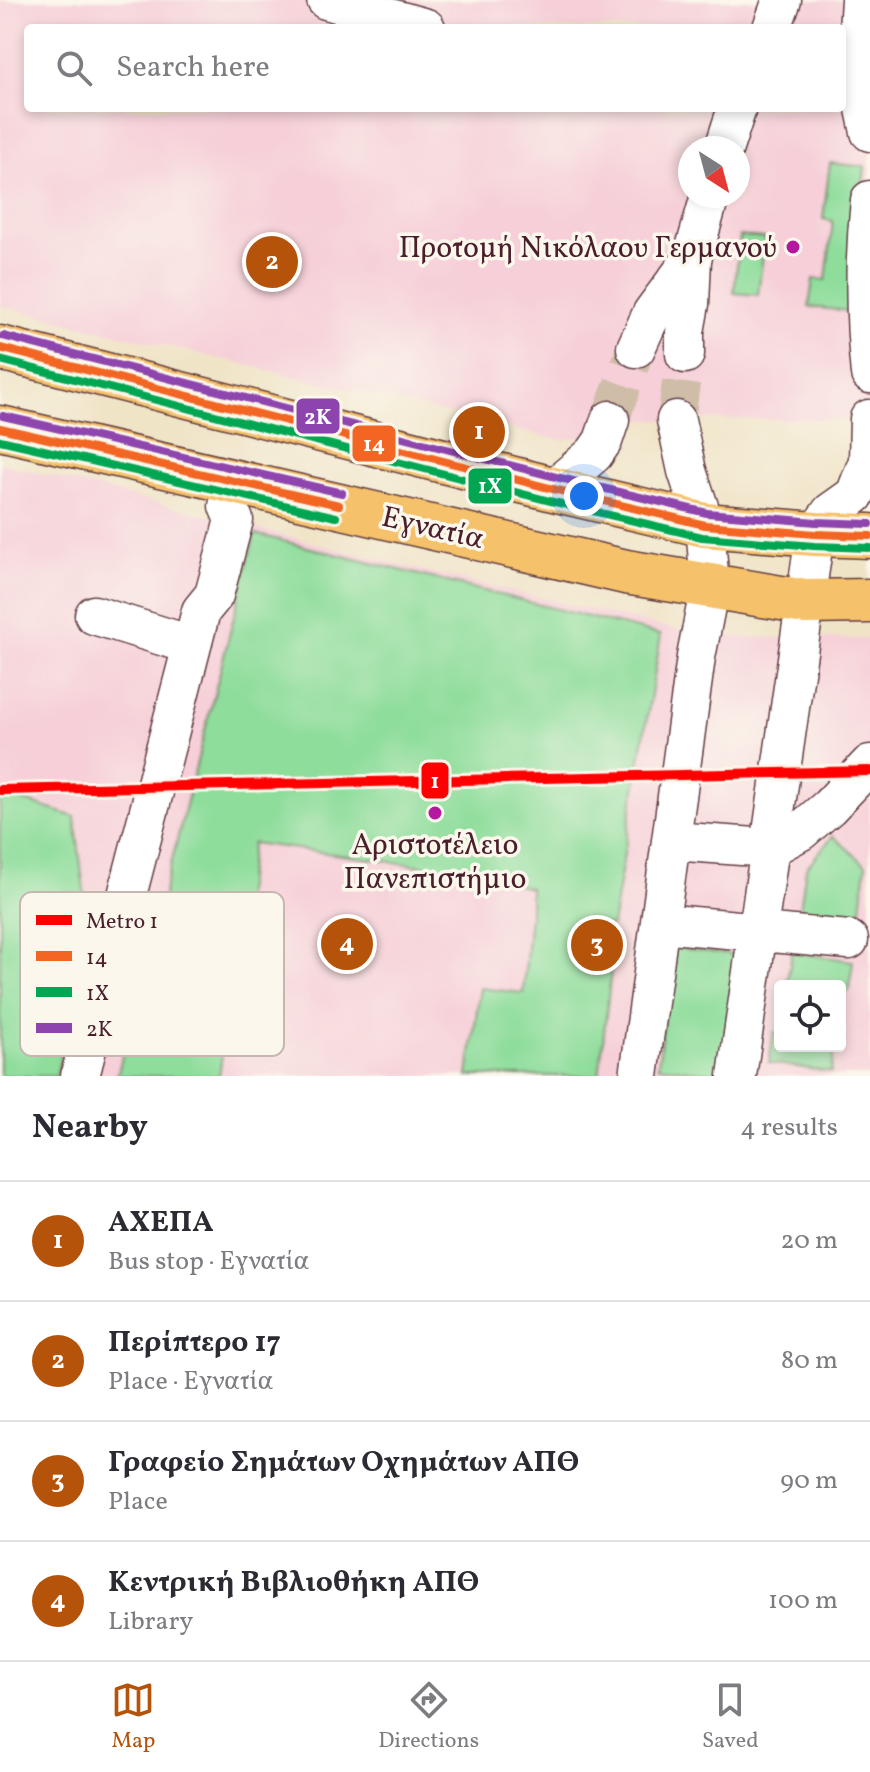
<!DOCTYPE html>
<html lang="en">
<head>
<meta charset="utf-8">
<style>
  :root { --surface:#fff; --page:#f2f2f3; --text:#2b2b33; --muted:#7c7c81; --line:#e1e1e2; --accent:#b45309 }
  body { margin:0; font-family:Vollkorn,serif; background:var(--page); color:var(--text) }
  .controls { position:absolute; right:24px; bottom:24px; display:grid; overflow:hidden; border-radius:8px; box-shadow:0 4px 12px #0003 }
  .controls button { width:72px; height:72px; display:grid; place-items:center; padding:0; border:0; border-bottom:2px solid var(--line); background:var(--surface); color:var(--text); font:40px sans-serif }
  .compass { position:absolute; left:678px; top:136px; width:72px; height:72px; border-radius:50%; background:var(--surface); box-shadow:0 4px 12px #0003; rotate:144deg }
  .you { position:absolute; left:584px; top:496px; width:28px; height:28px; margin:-20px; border:6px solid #fff; border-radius:50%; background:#1a73e8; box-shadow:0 0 0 12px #1a73e833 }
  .badge { display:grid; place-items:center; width:52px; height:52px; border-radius:50%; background:var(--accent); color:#fff; font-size:26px; font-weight:700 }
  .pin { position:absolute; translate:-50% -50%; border:4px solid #fff; box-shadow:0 2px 8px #0006 }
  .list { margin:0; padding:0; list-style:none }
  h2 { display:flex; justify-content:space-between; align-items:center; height:104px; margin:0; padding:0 32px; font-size:34px }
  h2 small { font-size:26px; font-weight:400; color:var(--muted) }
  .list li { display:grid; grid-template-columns:52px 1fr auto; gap:24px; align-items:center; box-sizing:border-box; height:120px; padding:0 32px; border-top:2px solid var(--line) }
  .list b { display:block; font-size:30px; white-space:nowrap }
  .list p { margin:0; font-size:26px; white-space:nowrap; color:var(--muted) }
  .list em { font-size:26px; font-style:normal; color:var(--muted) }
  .icon { flex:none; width:44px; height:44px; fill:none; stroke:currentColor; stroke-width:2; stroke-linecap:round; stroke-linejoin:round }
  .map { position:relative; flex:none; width:870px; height:1076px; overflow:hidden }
  .search { position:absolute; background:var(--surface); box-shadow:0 4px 12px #0003; left:24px; right:24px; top:24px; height:88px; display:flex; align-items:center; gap:20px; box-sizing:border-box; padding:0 28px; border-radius:8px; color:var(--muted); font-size:30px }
  .sheet { height:584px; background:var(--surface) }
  nav { display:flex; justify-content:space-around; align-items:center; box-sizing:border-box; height:112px; border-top:2px solid var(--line); background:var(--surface); font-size:22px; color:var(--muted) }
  nav a { display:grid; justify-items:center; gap:4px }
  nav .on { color:var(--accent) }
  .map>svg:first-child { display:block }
  .built { fill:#f6cfd8; fill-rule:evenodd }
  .green { fill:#8edd9b; stroke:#6c7e63; stroke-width:2 }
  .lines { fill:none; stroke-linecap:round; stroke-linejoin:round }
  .minor-tunnel { stroke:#cfbda8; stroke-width:38; stroke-dasharray:38 19; stroke-linecap:butt }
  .minor-casing { stroke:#633d42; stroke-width:41 }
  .major-casing { stroke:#633d42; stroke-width:47 }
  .minor { stroke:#fff; stroke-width:38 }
  .major { stroke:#f5c16b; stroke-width:44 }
  .bus-1-casing { stroke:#fbf7ec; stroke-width:14 }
  .bus-2-casing { stroke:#fbf7ec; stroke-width:14 }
  .bus-3-casing { stroke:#fbf7ec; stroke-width:14 }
  .bus-1 { stroke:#f26522; stroke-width:8 }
  .bus-2 { stroke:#00a651; stroke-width:8 }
  .bus-3 { stroke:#8e44ad; stroke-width:8 }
  .metro-1-casing { stroke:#fbf7ec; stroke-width:16 }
  .metro-1 { stroke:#f00; stroke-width:10 }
  .poi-dot { fill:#b5179e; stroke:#fbf7ec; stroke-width:3 }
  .labels { text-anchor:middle; stroke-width:7; stroke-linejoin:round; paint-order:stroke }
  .poi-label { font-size:30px; fill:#4a1f2b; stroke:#fbf7ec; text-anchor:end }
  .street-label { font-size:30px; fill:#4a1f2b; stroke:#fbf7ec }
  .key { fill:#fbf7ec; stroke:#c6b6b2; stroke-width:2 }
  .key-label { font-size:22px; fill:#4a1f2b }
  .line-badge { stroke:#fbf7ec; stroke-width:3 }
  .badge-label { font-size:22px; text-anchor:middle; font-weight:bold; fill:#fff }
</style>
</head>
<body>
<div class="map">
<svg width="870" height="1076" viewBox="0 0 870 1076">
  <rect width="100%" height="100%" fill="#fbf7ec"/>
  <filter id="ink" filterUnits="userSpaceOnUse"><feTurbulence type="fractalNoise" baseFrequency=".0125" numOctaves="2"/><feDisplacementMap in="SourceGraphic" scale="16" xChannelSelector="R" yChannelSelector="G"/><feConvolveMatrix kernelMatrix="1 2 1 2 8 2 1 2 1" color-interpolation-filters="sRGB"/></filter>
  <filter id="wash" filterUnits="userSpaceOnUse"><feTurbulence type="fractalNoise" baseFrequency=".006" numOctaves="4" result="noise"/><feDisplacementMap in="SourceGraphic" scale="32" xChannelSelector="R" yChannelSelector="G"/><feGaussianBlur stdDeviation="1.8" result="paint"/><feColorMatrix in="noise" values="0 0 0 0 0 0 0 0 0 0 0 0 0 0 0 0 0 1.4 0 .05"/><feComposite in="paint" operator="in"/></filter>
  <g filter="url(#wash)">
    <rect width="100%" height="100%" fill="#f0e4c7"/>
    <path class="built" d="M0,0h870v419l-273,1 -5,16 -33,4 -559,-134zM28,28h814v80h-814zM690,148h48v48h-48z
      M0,463l397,101 277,65 59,8 137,2v437h-870zM780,986h60v60h-60z"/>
    <path class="green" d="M830,163l35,4 -17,144 -39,-4 4,-28 13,1 7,-59 -10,-2z
      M740,236l25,2 -7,57 -24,-2z
      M255,534l406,101 -49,290 -32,2 -2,32 34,4 -13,113h-131l12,-88 43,5 7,-79v-26l-62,-16 -216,-29 -33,233h-102z
      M0,793l75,24 13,107 -20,105 -12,47h-56z
      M833,836l33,29 -7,63 -61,-6 8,-54z
      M673,948l63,7 -15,119 -63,-8z
      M792,952l61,9 -4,30 -9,-1v-4h-27l-26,-4z
      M774,1032l6,1v13h55l-4,26 -62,-9z"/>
  </g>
  <g filter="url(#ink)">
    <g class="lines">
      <path class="minor-tunnel" d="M610,420l26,-72
        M676,420l9,-66"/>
      <g class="minor-casing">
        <path id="minor" d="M326,0l100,28
          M860,0c-4,45 -1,87 10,132
          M772,28l10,-28
          M724,148l13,-40
          M636,348l16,-35 40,-54
          M685,354v-22l5,-28 2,-45 18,-63
          M870,374c-6,-58 -6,-117 0,-174
          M553,489l41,-35 9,-13 7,-21
          M94,615l97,30
          M671,841l99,7 31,-17 28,-24 41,-43
          M660,923l189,17
          M80,1076l121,-465 13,-16 20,-75 -6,-14
          M639,1076l57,-419 14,-71 -5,-61 -18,-54 -11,-51
          M737,1076l78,-542 16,-22 24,-17 13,-34 1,-42"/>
      </g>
      <g class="major-casing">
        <path id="major" d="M0,348l553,141 152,36 110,9 55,2
          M0,428l626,144 179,30 65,-1"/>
      </g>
      <use href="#minor" class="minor"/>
      <use href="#major" class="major"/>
      <g class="bus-1-casing">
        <path id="bus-1" d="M0,348l553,141 152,36 110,9 55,2
          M0,428l339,77"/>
      </g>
      <g class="bus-2-casing">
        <path id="bus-2" d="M0,360l550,141 152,36 112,9 56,2
          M0,440l336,77"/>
      </g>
      <g class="bus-3-casing">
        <path id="bus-3" d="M3,336l553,141 151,36 109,9 54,2
          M3,416l339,77"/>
      </g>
      <use href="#bus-1" class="bus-1"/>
      <use href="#bus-2" class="bus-2"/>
      <use href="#bus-3" class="bus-3"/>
      <g class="metro-1-casing">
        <path id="metro-1" d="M0,790l870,-19"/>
      </g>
      <use href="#metro-1" class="metro-1"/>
    </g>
  </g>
  <g class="poi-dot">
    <circle cx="793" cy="247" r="8"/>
    <circle cx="435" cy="813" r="8"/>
  </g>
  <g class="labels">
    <g class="poi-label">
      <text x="777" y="257">Προτομή Νικόλαου Γερμανού</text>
      <text x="435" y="854" text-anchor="middle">Αριστοτέλειο<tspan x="435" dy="34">Πανεπιστήμιο</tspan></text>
    </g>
    <g class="street-label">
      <text transform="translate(433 527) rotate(13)" y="10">Εγνατία</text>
    </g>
  </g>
  <rect x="20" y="892" width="264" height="164" rx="12" class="key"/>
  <rect x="36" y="915" width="36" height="10" fill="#f00"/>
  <rect x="36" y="951" width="36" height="10" fill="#f26522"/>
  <rect x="36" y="987" width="36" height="10" fill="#00a651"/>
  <rect x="36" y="1023" width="36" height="10" fill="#8e44ad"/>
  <g class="key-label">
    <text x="86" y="928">Metro 1</text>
    <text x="86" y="964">14</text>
    <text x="86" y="1000">1Χ</text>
    <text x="86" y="1036">2Κ</text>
  </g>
  <g class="line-badge">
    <rect x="295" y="397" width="46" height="38" rx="8" fill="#8e44ad"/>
    <rect x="351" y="424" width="46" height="39" rx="8" fill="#f26522"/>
    <rect x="467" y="467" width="46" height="38" rx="8" fill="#00a651"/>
    <rect x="420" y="761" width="30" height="39" rx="8" fill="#f00"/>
  </g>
  <g class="badge-label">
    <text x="318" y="424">2Κ</text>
    <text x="374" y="451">14</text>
    <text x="490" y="493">1Χ</text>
    <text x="435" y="788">1</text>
  </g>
</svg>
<div class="controls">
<button><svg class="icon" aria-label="locate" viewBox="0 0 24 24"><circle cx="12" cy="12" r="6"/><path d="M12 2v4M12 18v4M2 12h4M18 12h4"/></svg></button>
</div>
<svg class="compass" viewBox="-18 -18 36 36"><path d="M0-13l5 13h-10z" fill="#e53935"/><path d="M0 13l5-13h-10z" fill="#7c7c81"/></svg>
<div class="you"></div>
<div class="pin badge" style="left:479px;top:432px">1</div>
<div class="pin badge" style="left:272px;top:262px">2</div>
<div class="pin badge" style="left:597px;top:945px">3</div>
<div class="pin badge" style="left:347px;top:944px">4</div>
<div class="search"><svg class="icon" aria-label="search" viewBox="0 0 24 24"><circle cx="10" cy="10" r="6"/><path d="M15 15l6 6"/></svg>Search here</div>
</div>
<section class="sheet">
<h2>Nearby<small>4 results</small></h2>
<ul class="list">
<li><span class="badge">1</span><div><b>ΑΧΕΠΑ</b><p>Bus stop · Εγνατία</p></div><em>20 m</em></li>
<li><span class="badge">2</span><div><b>Περίπτερο 17</b><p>Place · Εγνατία</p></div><em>80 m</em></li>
<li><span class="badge">3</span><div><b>Γραφείο Σημάτων Οχημάτων ΑΠΘ</b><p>Place</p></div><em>90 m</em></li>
<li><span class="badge">4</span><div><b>Κεντρική Βιβλιοθήκη ΑΠΘ</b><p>Library</p></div><em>100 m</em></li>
</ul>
</section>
<nav>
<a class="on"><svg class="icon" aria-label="map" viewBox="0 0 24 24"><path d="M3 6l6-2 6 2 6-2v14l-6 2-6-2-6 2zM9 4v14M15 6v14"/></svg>Map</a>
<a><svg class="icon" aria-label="directions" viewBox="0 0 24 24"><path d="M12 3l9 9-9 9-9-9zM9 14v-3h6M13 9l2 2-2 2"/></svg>Directions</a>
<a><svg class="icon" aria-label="saved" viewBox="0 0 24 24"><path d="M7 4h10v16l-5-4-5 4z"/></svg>Saved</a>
</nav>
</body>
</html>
